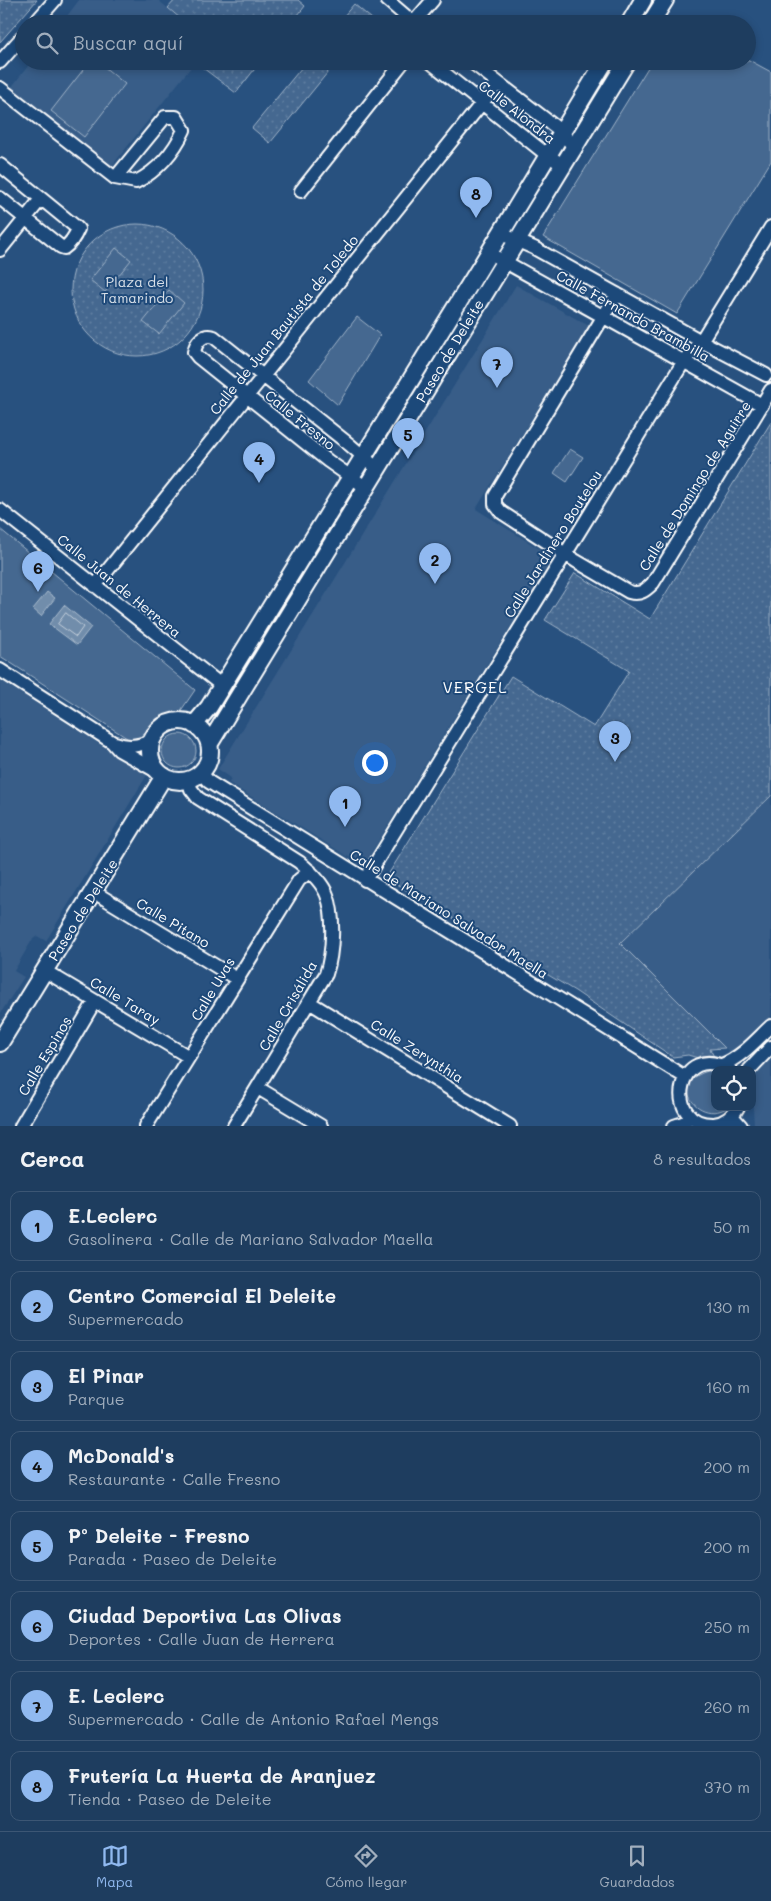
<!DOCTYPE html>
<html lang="es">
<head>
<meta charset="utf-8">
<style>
  :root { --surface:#1e3d5f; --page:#264465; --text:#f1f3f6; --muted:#a1aebd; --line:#3c5674; --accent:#90b9f0 }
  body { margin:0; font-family:Mali,sans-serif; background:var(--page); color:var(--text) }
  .controls { position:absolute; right:15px; bottom:15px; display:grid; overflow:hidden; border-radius:10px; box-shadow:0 2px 8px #0003 }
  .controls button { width:45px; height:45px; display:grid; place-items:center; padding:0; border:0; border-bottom:1px solid var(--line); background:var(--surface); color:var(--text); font:25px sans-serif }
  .you { position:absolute; left:374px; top:762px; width:18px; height:18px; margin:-12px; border:4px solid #fff; border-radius:50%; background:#1a73e8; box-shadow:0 0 0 8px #1a73e833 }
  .badge { display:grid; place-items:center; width:32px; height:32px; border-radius:50%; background:var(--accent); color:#111; font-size:16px; font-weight:700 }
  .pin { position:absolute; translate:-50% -41px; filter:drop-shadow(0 1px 2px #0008) }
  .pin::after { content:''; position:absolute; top:26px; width:18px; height:15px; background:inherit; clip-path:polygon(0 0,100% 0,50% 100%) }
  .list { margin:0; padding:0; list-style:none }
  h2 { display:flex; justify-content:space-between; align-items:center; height:65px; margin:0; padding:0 20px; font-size:21px }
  h2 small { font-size:16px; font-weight:400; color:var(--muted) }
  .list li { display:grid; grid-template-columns:32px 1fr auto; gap:15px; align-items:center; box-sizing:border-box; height:70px; margin:0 10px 10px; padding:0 10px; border:1px solid var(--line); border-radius:10px }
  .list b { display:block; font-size:19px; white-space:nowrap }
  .list p { margin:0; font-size:16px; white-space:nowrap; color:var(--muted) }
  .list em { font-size:16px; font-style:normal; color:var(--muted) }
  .icon { flex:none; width:28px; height:28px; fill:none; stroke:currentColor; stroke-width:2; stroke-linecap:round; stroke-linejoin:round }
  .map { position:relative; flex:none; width:771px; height:1126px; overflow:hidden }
  .search { position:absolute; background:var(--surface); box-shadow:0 2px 8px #0003; left:15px; right:15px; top:15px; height:55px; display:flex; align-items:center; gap:12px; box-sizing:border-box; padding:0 18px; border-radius:28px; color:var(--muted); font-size:19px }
  .sheet { height:705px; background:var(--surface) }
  nav { display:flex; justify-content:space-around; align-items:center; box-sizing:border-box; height:70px; border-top:1px solid var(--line); background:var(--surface); font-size:14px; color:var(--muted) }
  nav a { display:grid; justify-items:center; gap:2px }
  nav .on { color:var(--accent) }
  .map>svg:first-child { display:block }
  .built { fill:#375d88 }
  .grass { fill:url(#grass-dots); stroke:#a2b4c8 }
  .garden { fill:#446890; stroke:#a2b4c8 }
  .water { fill:#718dab; stroke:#aabbcd }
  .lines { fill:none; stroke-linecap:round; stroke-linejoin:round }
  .shore { stroke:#c6d1dd; stroke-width:1 }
  .minor-casing { stroke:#fff; stroke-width:16 }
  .major-casing { stroke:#fff; stroke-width:20 }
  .minor { stroke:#1f4a7a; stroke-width:12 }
  .major { stroke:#1f4a7a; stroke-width:16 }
  .labels { text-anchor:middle; stroke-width:4; stroke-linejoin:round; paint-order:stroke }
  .street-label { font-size:14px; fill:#fff; stroke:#1f4a7a }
  .park-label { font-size:14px; fill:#dae1e9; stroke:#1f4a7a }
  .quarter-label { font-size:16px; letter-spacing:1px; fill:#fff; stroke:#1f4a7a }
</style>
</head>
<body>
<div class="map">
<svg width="771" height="1126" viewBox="0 0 771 1126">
  <defs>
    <pattern id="grass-dots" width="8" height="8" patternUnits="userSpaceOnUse" patternTransform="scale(1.25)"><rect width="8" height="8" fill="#446890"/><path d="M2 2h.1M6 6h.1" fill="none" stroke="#607fa1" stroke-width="1.8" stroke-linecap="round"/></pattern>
  </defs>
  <rect width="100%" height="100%" fill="#28517f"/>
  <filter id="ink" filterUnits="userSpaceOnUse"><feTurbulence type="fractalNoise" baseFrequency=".02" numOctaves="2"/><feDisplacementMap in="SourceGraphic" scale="10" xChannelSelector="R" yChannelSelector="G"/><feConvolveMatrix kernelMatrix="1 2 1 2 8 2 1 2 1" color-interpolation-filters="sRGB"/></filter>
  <g filter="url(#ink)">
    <path class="built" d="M79,0h79l29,24h-126z
      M32,61h164l-85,106 -101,-78z
      M516,285l73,41 -113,183 70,44 4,4 -1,7 -186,302 -134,-83 2,-5 -13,-9z
      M0,680l147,95 -101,166 -9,-5 -5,4 -18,31 10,6 -24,37z
      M771,796v330h-17l-2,-36 3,-15 -30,-27 -105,-105z"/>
    <path class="grass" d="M0,0h37l-37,42z
      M175,0h123l7,6 -14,18h-104l-19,-16z
      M354,4l18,15 -4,5h-31z
      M196,61h65l-25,32 -41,-31z
      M307,61h30l-67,82 -18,-15z
      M71 290a66 66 0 1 1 132 0a66 66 0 1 1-132 0Z
      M771,422v374l-151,147 105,105 -15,1 8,15 -30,-9 -15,2 -98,-66 -189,-113 125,-202 83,51 35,-56 -84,-51 30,-47 75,46z"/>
    <path class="garden" d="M747,59l24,13v89l-94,153 -134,-77 109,-176h95z
      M90,61h7l28,23 -41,53 -33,-26z
      M116,248l15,12 -26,32 -15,-12z
      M169,290l15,13 -25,31 -16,-12z
      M357,317l23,18 -42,70 -29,-25z
      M570,449l13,8 -16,25 -13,-9z
      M0,529l195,161 -15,22 -18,6 -7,4 -15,15 -10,3 -130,-84z
      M162 751a17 17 0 1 1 34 0a17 17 0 1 1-34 0Z
      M708,1071l7,1v35h13c-28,19 -62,-24 -20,-36z"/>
    <path class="water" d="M47,592l8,6 -14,18 -8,-7z
      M64,605l27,22 -14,18 -28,-21z"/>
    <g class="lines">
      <path class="shore" d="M66,613l17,14 -7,10 -18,-13z"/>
      <g class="minor-casing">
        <path id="minor" d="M387,0l28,24
          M414,22l19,-22
          M34,24l21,-24
          M429,61l113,90 16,11 7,2
          M470,61l92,71 12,16
          M0,62l24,-27
          M0,88l115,90 21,4c21,-11 38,-30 48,-52l-8,-13h-11l-50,61
          M0,165l76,62 2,2c-3,7 -8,15 -14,19l-3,-1 -61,-49
          M301,191l103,-130
          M499,236h7l28,12 167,93 65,34
          M0,250l41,-51
          M498,258l264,147
          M617,294l-122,202v8l6,8 75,49 53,31c11,3 16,-1 24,-9l118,-193
          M368,485l-7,-1 -33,-23 -130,-104 -4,-5c2,-10 9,-19 20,-15l136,108 23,20 4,5
          M0,510l221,175
          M95,586l403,-503
          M0,670l112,72 7,8 39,22
          M115,743c14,5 23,3 36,-2
          M201,773l8,9 476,295
          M189,780l2,9 7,9 101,64c11,9 23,20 28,33 8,21 6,58 -1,79l-92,152
          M365,880l311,-506 8,-13 17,-20 70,-114
          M94,892l143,87
          M45,971l144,86
          M309,1002l201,124
          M722,1065c20,-8 34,-25 49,-39
          M730,1070c-53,-32 -69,56 -16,54 10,-1 19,-8 24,-17
          M749,1070l22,-23
          M258,1088l63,38
          M732,1116l9,10
          M21,1126l74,-125
          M146,1126l153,-246 11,-9
          M674,1126l9,-3 8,-6"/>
      </g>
      <g class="major-casing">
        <path id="major" d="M629,24l14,-24
          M650,24l15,-24
          M150 751a30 30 0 1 1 60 0a30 30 0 1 1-60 0Z
          M194,725l15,-18 272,-441 124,-205
          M210,743l417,-682
          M0,1043l164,-267"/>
      </g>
      <use href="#minor" class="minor"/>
      <use href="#major" class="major"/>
    </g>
  </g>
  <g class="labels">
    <g class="street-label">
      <text transform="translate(517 112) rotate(38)" y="5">Calle Alondra</text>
      <text transform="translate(633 316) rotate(29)" y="5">Calle Fernando Brambilla</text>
      <text transform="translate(284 325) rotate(-51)" y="5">Calle de Juan Bautista de Toledo</text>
      <text transform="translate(450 351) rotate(-59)" y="5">Paseo de Deleite</text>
      <text transform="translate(300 420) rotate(39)" y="5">Calle Fresno</text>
      <text transform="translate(695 486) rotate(-58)" y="5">Calle de Domingo de Aguirre</text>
      <text transform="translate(553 544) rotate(-58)" y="5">Calle Jardinero Boutelou</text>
      <text transform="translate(119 586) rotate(39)" y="5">Calle Juan de Herrera</text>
      <text transform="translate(83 910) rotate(-58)" y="5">Paseo de Deleite</text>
      <text transform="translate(449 914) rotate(32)" y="5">Calle de Mariano Salvador Maella</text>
      <text transform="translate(173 923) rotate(31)" y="5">Calle Pitano</text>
      <text transform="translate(213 989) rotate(-59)" y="5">Calle Uvas</text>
      <text transform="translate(125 1001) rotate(31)" y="5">Calle Taray</text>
      <text transform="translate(288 1006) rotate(-60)" y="5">Calle Crisálida</text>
      <text transform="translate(417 1051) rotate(32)" y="5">Calle Zerynthia</text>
      <text transform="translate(45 1056) rotate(-59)" y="5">Calle Espinos</text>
    </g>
    <g class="park-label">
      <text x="137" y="287">Plaza del<tspan x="137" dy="16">Tamarindo</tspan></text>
    </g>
    <g class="quarter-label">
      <text x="475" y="693">VERGEL</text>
    </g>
  </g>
</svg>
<div class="controls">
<button><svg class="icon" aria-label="locate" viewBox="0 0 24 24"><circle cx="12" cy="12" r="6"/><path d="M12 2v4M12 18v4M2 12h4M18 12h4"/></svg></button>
</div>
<div class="you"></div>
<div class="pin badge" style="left:345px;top:827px">1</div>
<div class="pin badge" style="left:435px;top:584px">2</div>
<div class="pin badge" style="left:615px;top:762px">3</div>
<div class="pin badge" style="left:259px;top:483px">4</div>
<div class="pin badge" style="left:408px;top:459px">5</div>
<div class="pin badge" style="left:38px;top:592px">6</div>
<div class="pin badge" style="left:497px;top:388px">7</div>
<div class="pin badge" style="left:476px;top:218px">8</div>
<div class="search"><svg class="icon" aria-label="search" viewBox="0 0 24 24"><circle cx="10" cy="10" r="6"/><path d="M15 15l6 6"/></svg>Buscar aquí</div>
</div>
<section class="sheet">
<h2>Cerca<small>8 resultados</small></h2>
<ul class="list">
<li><span class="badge">1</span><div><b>E.Leclerc</b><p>Gasolinera · Calle de Mariano Salvador Maella</p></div><em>50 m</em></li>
<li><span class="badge">2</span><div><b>Centro Comercial El Deleite</b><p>Supermercado</p></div><em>130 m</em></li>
<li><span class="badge">3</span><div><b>El Pinar</b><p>Parque</p></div><em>160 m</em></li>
<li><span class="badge">4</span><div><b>McDonald's</b><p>Restaurante · Calle Fresno</p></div><em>200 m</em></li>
<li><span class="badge">5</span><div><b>Pº Deleite - Fresno</b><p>Parada · Paseo de Deleite</p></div><em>200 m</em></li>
<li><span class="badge">6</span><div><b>Ciudad Deportiva Las Olivas</b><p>Deportes · Calle Juan de Herrera</p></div><em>250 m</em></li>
<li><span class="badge">7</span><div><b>E. Leclerc</b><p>Supermercado · Calle de Antonio Rafael Mengs</p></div><em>260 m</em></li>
<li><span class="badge">8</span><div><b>Frutería La Huerta de Aranjuez</b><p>Tienda · Paseo de Deleite</p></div><em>370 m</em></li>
</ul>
</section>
<nav>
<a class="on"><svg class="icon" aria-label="map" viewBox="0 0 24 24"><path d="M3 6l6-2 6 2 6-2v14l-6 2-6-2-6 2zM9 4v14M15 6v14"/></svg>Mapa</a>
<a><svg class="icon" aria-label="directions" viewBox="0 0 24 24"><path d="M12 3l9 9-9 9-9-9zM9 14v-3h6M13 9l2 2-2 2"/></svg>Cómo llegar</a>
<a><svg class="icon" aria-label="saved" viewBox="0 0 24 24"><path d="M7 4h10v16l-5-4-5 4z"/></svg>Guardados</a>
</nav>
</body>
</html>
